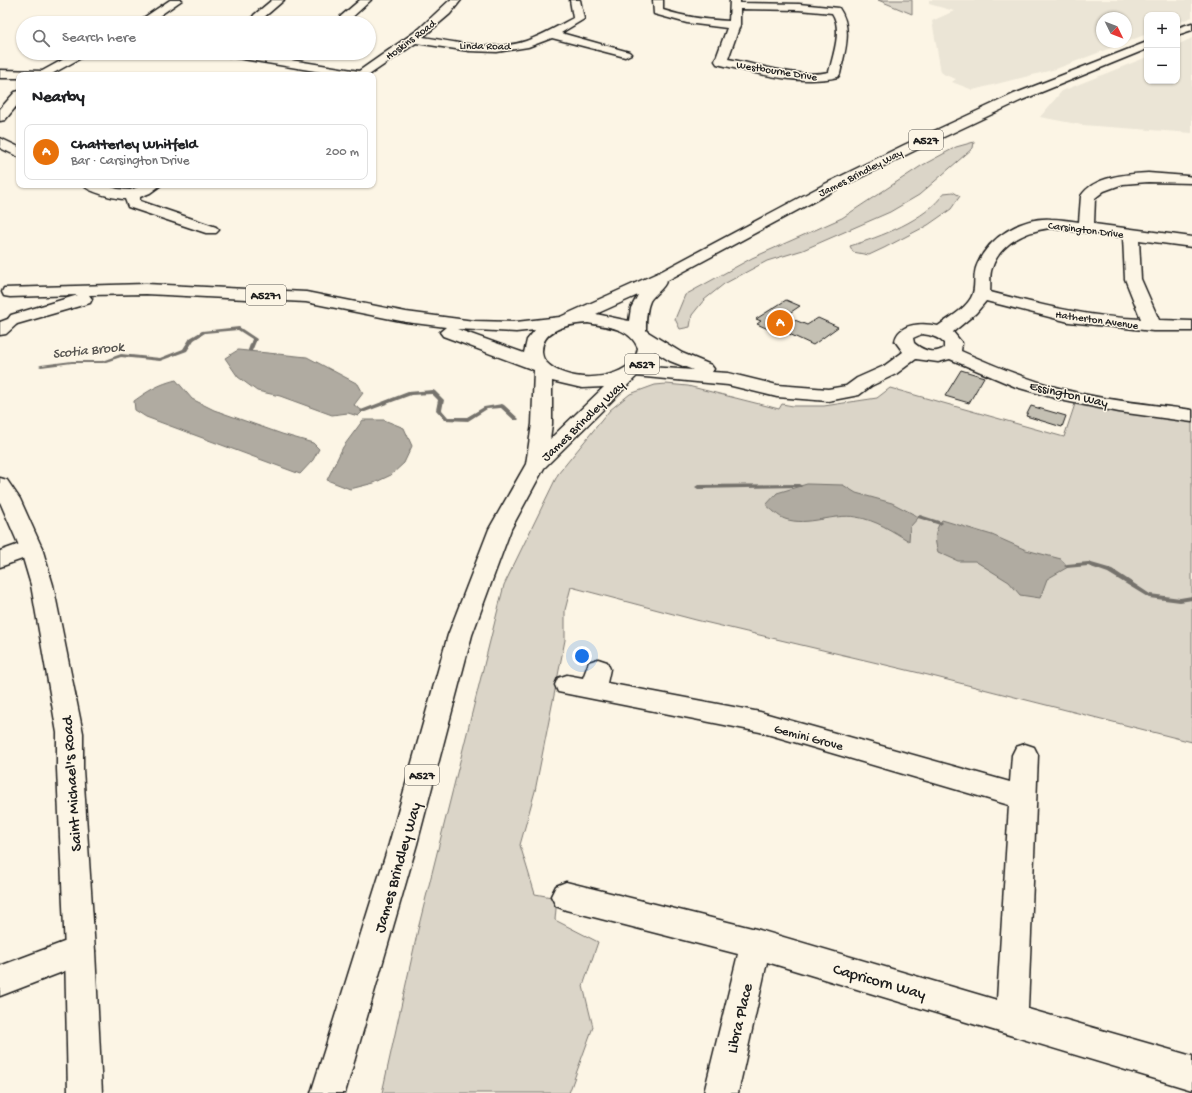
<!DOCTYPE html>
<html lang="en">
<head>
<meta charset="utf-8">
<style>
  :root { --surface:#fff; --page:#f6f6f6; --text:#202124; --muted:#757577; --line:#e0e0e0; --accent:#7c3aed }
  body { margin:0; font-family:"Gochi Hand",sans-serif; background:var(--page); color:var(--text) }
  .controls { position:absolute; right:12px; top:12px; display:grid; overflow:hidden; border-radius:8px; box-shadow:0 1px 3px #0004 }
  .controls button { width:36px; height:36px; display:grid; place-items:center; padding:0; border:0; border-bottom:1px solid var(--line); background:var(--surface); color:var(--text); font:20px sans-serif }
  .compass { position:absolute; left:1096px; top:12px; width:36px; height:36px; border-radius:50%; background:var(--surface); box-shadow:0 1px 3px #0004; rotate:133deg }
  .you { position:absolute; left:582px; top:656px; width:14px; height:14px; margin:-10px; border:3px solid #fff; border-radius:50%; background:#1a73e8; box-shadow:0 0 0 6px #1a73e833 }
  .badge { display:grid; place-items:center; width:26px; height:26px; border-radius:50%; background:var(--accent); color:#fff; font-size:13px; font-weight:700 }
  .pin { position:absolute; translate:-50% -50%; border:2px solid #fff; box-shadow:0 1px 4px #0006 }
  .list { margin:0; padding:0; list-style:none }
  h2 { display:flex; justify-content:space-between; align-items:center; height:52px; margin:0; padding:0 16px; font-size:17px }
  h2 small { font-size:13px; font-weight:400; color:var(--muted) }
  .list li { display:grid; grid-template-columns:26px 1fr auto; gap:12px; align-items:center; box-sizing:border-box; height:56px; margin:0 8px 8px; padding:0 8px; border:1px solid var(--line); border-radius:8px }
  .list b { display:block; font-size:15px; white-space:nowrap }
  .list p { margin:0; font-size:13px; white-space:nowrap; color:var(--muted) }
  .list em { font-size:13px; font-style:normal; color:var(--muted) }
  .icon { flex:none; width:22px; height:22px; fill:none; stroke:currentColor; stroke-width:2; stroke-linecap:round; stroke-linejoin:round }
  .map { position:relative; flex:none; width:1192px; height:1093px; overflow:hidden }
  .search { position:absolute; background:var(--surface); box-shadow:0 1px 3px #0004; left:16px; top:16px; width:360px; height:44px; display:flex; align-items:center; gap:10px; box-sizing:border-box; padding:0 14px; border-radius:22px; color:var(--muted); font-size:15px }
  .panel { position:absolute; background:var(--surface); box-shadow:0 1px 3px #0004; left:16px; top:72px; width:360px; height:116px; border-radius:8px }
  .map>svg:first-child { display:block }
  .built { fill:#ebe5d6; fill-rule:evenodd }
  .green { fill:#dbd5c8; stroke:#7c7872 }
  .water { fill:#b0aba1; stroke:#75726c }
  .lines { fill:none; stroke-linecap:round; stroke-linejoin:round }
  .stream { fill:#75726c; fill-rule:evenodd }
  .building { fill:#c4c0b3; stroke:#1c1c1c }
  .minor-casing { stroke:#1c1c1c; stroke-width:3 }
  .tertiary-casing { stroke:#1c1c1c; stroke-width:3 }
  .primary-casing { stroke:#1c1c1c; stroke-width:3 }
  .minor { fill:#fcf5e5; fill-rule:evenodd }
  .tertiary { fill:#fcf5e5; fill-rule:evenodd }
  .primary { fill:#fcf5e5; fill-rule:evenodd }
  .labels { text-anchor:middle; stroke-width:3; stroke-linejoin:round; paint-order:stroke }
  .far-street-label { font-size:11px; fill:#1c1c1c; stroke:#fcf5e5 }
  .shield { fill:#fcf5e5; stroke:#5f5d58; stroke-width:1 }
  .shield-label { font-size:12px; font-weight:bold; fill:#1c1c1c }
  .street-label { font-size:13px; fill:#1c1c1c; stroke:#fcf5e5 }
  .water-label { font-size:14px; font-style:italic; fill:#575551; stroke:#fcf5e5 }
  .near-street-label { font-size:16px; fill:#1c1c1c; stroke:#fcf5e5 }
</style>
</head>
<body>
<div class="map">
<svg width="1192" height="1093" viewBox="0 0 1192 1093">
  <rect width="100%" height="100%" fill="#fcf5e5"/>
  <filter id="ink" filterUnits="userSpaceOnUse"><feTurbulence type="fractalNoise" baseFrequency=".025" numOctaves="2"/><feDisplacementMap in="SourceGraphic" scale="8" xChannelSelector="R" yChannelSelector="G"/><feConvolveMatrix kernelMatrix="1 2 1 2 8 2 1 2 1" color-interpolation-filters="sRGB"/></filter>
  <g filter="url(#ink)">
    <path class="built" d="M929,0h263v17l-15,6v-8h-30v19l-91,35 -83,21 -21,-8 4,-3 -11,-4 -4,-3 -9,-51 22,-10 -25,-7zM1102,18h24v24h-24z
      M1192,38v95l-110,-8 -42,-8 22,-26 85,-34v24h30v-36z"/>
    <path class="green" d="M878,0h34v14z
      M974,142l-1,6 -54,47 -29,17 -87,38 -36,11 -43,23 -20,16 -12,15 -2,12 -10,2 -5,-10 10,-24 67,-37 90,-40 79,-52 35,-19z
      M953,192l7,4 -9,13 -23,16 -44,23 -15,7 -16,-3 -3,-6c30,-9 76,-26 94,-53z
      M666,384l22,2 91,23 3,-5 11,2h31l53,-8 13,-10 174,49 13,-39 115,19v325l-264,-67 -232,-55 -125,-33 -6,23v30l-30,151 -15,54 15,49 22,4 -2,22 43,22 -15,44 10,41 -24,66h-187l37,-168 85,-340 54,-111 52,-64 20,-16 25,-9z"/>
    <path class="water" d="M238,350l69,7 51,27 5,9 -9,12 9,6 -5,5 -10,-3 -16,2 -52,-19 -23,-5 -19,-14 -13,-19z
      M176,380l16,19 22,11 68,24 31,9 6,6 -6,11 -13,14 -154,-57 -11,-7 -1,-9c14,-10 25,-17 42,-21z
      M363,420h21l20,8 8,18 -8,17 -13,12 -17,8 -24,6 -23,-9 16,-33z
      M807,484l36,1 13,8 36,10 27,14 -9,10 -1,14c-17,-10 -33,-21 -53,-24 -23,-4 -48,10 -71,2 -6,-2 -14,-10 -19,-14l11,-12z
      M942,520l50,15 34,15 35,9 7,8 -21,12 -7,19 -20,-3 -11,-13 -34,-21h-17l-20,-9c-4,-13 -4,-21 4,-32z"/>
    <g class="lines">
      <path class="stream" d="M239,327l18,12 -5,12h-4v-1l4,-11 -14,-9 -33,3 -11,7 -7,11 -27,10 -39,-4 -18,6h-31l-31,4 -2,-1 2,-1 31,-4h30l19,-7 39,4 23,-9 7,-11 12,-7z
        M433,390l2,1 9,9 -2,10 6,7h19l17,-10 18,-3 2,1 15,14 -1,1h-4l-13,-12 -14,1 -19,12 -23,-1 -9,-10 2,-10 -6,-6 -21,1 -46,17h-4l-1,-1 1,-1 47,-18z
        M799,484l3,2 -1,1 -103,2 -3,-2 3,-2z
        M920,515l22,7 1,1 -3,2 -22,-7 -1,-1 1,-1z
        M1088,562l24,7 38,25 30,4 12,-2v4l-12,2 -31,-4 -41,-25 -20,-7 -21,2 -3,-2 3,-2z"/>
    </g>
    <path class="building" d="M786,300l14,6 -15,10 22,9 11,-7 20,9 -25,18 -41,-19 -4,3 -11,-5 4,-3 -5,-2z
      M961,370l23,7 -15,26 -24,-7z
      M1031,406l35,10 -4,11 -36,-11z"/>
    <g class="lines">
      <g class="minor-casing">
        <path id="minor" d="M272,0h12l-22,19h-8l-1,-2 1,-2z
          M360,0h11l-25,23h-13z
          M450,0h11l-11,14 -27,23c33,5 71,15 103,4 17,-6 32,-15 47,-23l-3,-18h10l4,19 -23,14 68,19 2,2 -6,3 -73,-19 -24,9 -31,5 -28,-1 -53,-8 -47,32h-30l-114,-19 -6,-3h28l112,18 60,-42z
          M653,0h10v10c22,7 43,10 66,11l1,-21h10v3l59,1 40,4c14,20 6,43 1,66l-2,3c-38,9 -83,-4 -121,-13l-2,-3 12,-33 -40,-5 -33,-9zM740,9l59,1 33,3c11,16 1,42 -3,59 -30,7 -72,-8 -101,-13l12,-34z
          M0,70l41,1 6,4h-28v3h-19z
          M0,138l19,9v10l-19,-9z
          M1148,173l39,3 5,1v6l-44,-1 -25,2 -19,7 -9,7 -1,26 98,13v10l-53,-7 2,39 18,41 33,1v10h-39l-84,-9 -83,-21 -10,12 -23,19 9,11 -1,8c34,15 69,30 105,39 41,11 84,14 126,20v12l-73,-10 -54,-11 -49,-14 -66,-28 -12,3 -22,-3 -20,15 -25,12 -12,9 -31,6 -51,-4 -49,-12 -93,-9 -6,-1 -3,-4 3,-4 6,-1 58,4 -23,-9 -34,-21 -3,-4 3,-4 6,-1 6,1 34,21 29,12 3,4 -2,3 16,1 49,12 51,4 18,-3 11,-8 27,-12 19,-14 -8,-11c4,-19 29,-18 43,-15 11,-8 26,-16 33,-28 6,-10 1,-22 6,-33 11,-27 44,-48 74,-46 9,0 19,2 28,3l2,-26c13,-20 46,-22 67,-23zM1050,228l73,9 2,42 16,40c-53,-2 -100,-14 -151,-27 1,-8 -1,-17 2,-24 8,-25 34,-37 58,-40zM922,334c9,1 16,3 22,9v5c-10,7 -22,2 -30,-5l-1,-5z
          M83,185h21l14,4 12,1 14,-5h17l-11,8 -10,4v4l76,26 3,3 -3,3h-10l-78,-26 -3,-8c-9,0 -37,-7 -42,-14z
          M31,540l8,3 3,5 -3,5 -39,14v-16z
          M598,659l9,3 3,7 -3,14 153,29 250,70 2,-27 4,-8 9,-3 9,3 4,8 -10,254 164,47v34l-425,-128 -29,131h-34l34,-139 -172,-44 -10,-4 -5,-10 5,-10 10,-4 190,47 241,71 12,-195 -249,-73 -202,-40 -3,-7 3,-7 9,-3 16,3 6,-16z
          M80,936l11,5 4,10 -4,10 -91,35v-30z"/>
      </g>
      <g class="tertiary-casing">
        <path id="tertiary" d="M170,0h12l-33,23h-13z
          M75,53h15l-40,22h-15z
          M19,91v12l-14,17 -5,1v-12l15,-17z
          M8,319l6,1 3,4 -11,10 -6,1v-13z
          M0,478l7,2 13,19 22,49 11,37 30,148v36l12,182 7,142h-34l-3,-142 -8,-182v-36l-26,-148 -11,-37 -20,-46z"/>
      </g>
      <g class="primary-casing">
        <path id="primary" d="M1192,23v7l-15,5v-7z
          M1147,42v7l-125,51 -108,51 -77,38 -171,92c-1,7 -12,13 -16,20 -4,9 -4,20 -4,29l4,5 6,13 -5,14 -107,106 -33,61 -39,106 -55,209 -72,249h-34l78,-249 59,-209 41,-106 37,-65 6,-40 2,-54 -91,-34 -3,-4 6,-5 -40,-5 -100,-20 -160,-8 -57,1 3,4 -2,4 -73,21 -6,-1 -3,-4 3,-4 67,-20 -68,2 -6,-1 -2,-4 2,-4 142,-4 160,8 100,20 68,9 42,1 44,-5 102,-46 165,-88 77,-38 110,-51zM638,295l-7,13 -2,13 -33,-7zM588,323c20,4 41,4 50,25 -1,4 -2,9 -4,12 -18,22 -69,23 -88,2 -3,-3 -4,-8 -4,-11 0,-23 29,-27 46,-28zM457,329l59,3 19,-2 -8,10 -3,13zM552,381l30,7 22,-1 -54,52 2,-15z"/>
      </g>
      <use href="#minor" class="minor"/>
      <use href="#tertiary" class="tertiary"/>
      <use href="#primary" class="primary"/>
    </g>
  </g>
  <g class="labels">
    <g class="far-street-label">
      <text transform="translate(410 39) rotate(-37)" y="4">Hoskins Road</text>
      <text transform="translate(485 45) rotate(1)" y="4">Linda Road</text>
      <text transform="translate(777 70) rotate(9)" y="4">Westbourne Drive</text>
      <text transform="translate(860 172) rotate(-27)" y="4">James Brindley Way</text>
      <text transform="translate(1086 229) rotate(7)" y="4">Carsington Drive</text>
      <text transform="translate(1097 319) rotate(8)" y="4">Hatherton Avenue</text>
    </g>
    <g class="shield">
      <rect x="909" y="130" width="34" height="20" rx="3"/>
      <rect x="246" y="285" width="40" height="20" rx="3"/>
      <rect x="625" y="354" width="34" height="20" rx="3"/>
      <rect x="405" y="765" width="34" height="20" rx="3"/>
    </g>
    <g class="shield-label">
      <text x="926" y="144">A527</text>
      <text x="266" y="299">A5271</text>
      <text x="642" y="368">A527</text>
      <text x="422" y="779">A527</text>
    </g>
    <g class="street-label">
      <text transform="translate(1069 393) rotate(13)" y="5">Essington Way</text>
      <text transform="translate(582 420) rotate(-44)" y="5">James Brindley Way</text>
      <text transform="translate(809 736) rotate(15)" y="5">Gemini Grove</text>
    </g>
    <g class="water-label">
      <text transform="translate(88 349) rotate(-6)" y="5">Scotia Brook</text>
    </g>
    <g class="near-street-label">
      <text transform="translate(70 784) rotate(-94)" y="6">Saint Michael's Road</text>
      <text transform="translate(396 867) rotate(-74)" y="6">James Brindley Way</text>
      <text transform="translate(880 980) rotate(16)" y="6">Capricorn Way</text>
      <text transform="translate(738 1018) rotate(-77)" y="6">Libra Place</text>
    </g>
  </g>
</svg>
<div class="controls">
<button>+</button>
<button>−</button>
</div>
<svg class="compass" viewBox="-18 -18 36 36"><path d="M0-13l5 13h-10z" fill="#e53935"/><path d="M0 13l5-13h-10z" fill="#757577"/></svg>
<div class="you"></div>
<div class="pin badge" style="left:780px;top:323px;background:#e8710a">A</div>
<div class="search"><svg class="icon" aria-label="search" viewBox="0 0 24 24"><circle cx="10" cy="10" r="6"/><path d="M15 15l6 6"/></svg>Search here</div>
<section class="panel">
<h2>Nearby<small></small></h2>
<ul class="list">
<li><span class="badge" style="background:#e8710a">A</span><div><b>Chatterley Whitfeld</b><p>Bar · Carsington Drive</p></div><em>200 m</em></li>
</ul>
</section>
</div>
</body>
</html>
